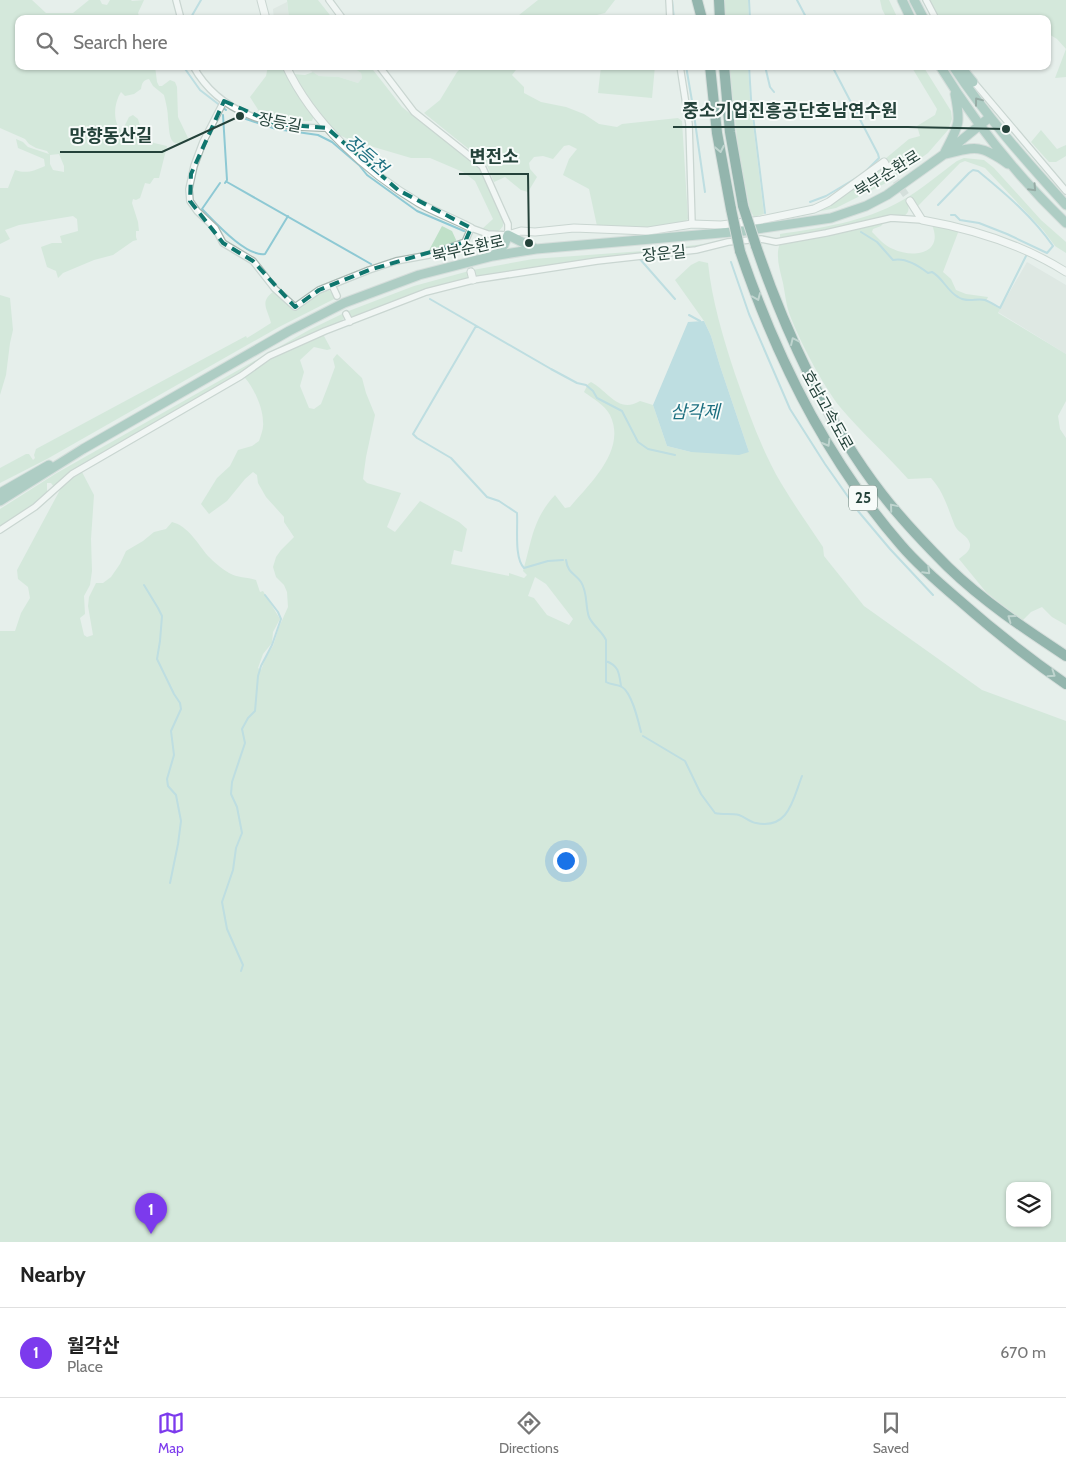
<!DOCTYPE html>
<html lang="en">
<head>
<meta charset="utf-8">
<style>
  :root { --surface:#fff; --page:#f6f6f6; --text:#222; --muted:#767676; --line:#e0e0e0; --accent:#7c3aed }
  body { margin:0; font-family:Cabin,"Noto Sans KR",sans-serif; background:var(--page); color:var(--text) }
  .controls { position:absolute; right:15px; bottom:15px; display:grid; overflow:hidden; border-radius:10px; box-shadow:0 1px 4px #0004 }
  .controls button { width:45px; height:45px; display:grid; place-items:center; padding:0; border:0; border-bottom:1px solid var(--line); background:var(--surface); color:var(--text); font:25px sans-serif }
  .you { position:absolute; left:565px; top:860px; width:18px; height:18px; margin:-12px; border:4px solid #fff; border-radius:50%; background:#1a73e8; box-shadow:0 0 0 8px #1a73e833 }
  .badge { display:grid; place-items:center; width:32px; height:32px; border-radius:50%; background:var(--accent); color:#fff; font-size:16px; font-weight:700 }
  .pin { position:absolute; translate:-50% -41px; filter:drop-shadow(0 1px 2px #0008) }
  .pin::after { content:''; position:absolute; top:26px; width:18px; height:15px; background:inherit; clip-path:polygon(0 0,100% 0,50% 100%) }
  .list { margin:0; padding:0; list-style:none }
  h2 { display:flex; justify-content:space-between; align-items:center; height:65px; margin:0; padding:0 20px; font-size:21px }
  h2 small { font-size:16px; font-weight:400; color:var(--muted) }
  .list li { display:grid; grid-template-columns:32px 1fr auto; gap:15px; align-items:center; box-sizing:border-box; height:90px; padding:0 20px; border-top:1px solid var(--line) }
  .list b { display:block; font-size:19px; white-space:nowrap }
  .list p { margin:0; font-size:16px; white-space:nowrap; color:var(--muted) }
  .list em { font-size:16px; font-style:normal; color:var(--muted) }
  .icon { flex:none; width:28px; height:28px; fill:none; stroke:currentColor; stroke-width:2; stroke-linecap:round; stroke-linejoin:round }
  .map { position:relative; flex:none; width:1066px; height:1242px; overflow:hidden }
  .search { position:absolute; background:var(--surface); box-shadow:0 1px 4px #0004; left:15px; right:15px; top:15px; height:55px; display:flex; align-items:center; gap:12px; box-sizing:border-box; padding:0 18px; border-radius:10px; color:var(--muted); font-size:19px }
  .sheet { height:155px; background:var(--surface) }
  nav { display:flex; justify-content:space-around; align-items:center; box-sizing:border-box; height:70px; border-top:1px solid var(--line); background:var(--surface); font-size:14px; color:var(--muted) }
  nav a { display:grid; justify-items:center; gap:2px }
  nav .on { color:var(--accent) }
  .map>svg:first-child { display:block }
  .built { fill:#d4dfda }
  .green { fill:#bfe0c8; fill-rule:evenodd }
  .water { fill:#8ec9d4 }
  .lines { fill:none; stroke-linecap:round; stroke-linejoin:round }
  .stream { stroke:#8ec9d4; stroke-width:2 }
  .minor-tunnel { stroke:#bfccc8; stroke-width:5.5; stroke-dasharray:5.5 3; stroke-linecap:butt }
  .tertiary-tunnel { stroke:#bfccc8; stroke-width:7; stroke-dasharray:7 3.5; stroke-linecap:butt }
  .minor-casing { stroke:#a8b8b2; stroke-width:8 }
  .tertiary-casing { stroke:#a8b8b2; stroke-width:9 }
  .primary-casing { stroke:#c2cac8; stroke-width:11 }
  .motorway-casing { stroke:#c2cac8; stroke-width:12 }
  .minor { stroke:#fff; stroke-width:5.5 }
  .tertiary { stroke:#fff; stroke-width:7 }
  .primary { stroke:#6aa596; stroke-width:9 }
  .motorway { stroke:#2f6f62; stroke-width:10 }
  .motorway-bridge-casing { stroke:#c2cac8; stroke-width:12; stroke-linecap:butt }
  .motorway-bridge { stroke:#2f6f62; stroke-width:10 }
  .oneway { stroke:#365b51 }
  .oneway2 { stroke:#93b5ae }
  .marked { fill:none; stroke:#0f766e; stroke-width:4; stroke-dasharray:10 6; stroke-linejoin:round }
  .labels { text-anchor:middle; stroke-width:4; stroke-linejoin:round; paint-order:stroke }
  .shield { fill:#f7fbf9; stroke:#637a73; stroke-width:1 }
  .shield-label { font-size:15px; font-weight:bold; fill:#24423a }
  .street-label { font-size:16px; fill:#24423a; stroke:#f7fbf9 }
  .water-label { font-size:18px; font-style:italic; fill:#1c6f80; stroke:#f7fbf9 }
  .leader { fill:none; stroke:#24423a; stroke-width:2 }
  .callout-dot { fill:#24423a; stroke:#f7fbf9; stroke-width:2 }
  .callout-label { font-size:18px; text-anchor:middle; font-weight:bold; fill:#24423a; stroke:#f7fbf9; stroke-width:4; stroke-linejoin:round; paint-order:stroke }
</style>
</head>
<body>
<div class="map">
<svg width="1066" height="1242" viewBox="0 0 1066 1242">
  <rect width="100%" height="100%" fill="#e6efeb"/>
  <path class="built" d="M287,2l2,17h-15l-1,-10z
    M309,66h41l11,7 1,5 -4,5 -19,-6 -20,-1 -11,-7z
    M1027,262l39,23v69l-68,-42z"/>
  <path class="green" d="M0,0h32l14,13h27l16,-13h11l2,4 5,1 3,-5h21l1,1 12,-1 -6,13 2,6h-121v47h136l2,16 2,4h3l8,-6 5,2 2,5 1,30 11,23c-21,11 -19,-6 -21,-21 0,-8 -2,-16 -4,-24l-11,-9 -4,-7c-6,1 -7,4 -8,10l-7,5 -9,2 -4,-4c-7,11 -9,30 1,39l7,-14 4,-2 5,4 3,10 -2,4 15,10 13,3 -8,32h-5l-4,6 -5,-1 -5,15 -4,2 -3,-1 -1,4 6,19 1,9h-3v6l1,3 -4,1 -20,14 -19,5 -31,13 -5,5 -2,-7 -9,-4 -6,-20 11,-4h10l-2,-7 18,-5 -1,-12 -4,-3 -54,9 -14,5 5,9 -10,5v-56h8l7,-18c11,4 19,1 30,-4l-1,-7 -26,-11 -2,-9 7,3 5,5 21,7 -2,-3 -11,-3 -7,-4 -4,-5 -25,-11zM59,154l5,12v6l-11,-2 -3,-6v-9z
    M287,0h31l15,19h-44z
    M538,0h77l-10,13 -8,2 -5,4h-78z
    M724,0h24l1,19h-24z
    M880,0h9l9,19h-11l-5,-10z
    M928,0h138v77l-11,1 11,-29 -9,-10 -10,-6v-14h-109z
    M268,66h13l33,50 -2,5h-35l-15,-5 -12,-19 16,-21z
    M350,66h20l32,41 77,61 17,35 7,19v4l-4,5 -10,1 -7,-3 11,-10 -18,-38 -12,-9 -33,-14h-19l-61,-18 -15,-7 -6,-6 -36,-53 12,1 8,-3 6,4 20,1 19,6 4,-5 -1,-5z
    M463,66h56l-7,9 12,12v6l17,9 25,5 18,7 15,10 18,3 5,-3 56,-6 4,3 6,98 -4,4 -36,5 -51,-2 -8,-37 -26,-14 6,-16 8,-10 -8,-4 -5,1 -11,13 -10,-3 -9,1 -5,6 1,6 7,8 -9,15 -7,-2 -16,-13 -11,5 -8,-19 -62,-50 16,-13 17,-28z
    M601,66h54l-3,32 -54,-5z
    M729,66h19l2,33 14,115 -10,3 -4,-7 -11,-55z
    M911,66h12l28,45 1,8 -4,11 -20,23 -42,30 -50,25 -40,8 18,-6 65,-40 4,-1 5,6 5,-4 -8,-12 24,-20 11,-3 -3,-10 18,-11 2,-6z
    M1041,130l16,19 9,-4v11l-10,6h-7l-18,-20z
    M964,158l20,2 10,8 47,52 25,22v11l-11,-7 -12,-16 -58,-62 -20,-7 -5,2 -43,44 -5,-7 -5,2c2,6 3,10 -3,14l-12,-1 -66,16 -46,7v-4c41,-6 84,-12 121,-33 20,-11 38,-27 56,-40z
    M885,221l-4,5 -8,3 -1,3c6,6 13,14 21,17 21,10 51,4 39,-24l27,5 -16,42 8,7 5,11 10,4 22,3 -2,4 14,8 -2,4 68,41v47l-8,15 2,13 6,9v187l-14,-8 -10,-10 -11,5 -9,9 -36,-29 -27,-33c5,-4 12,-8 11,-15 -2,-9 -11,-10 -15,-18 -7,-17 -11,-34 -24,-48l-23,1c-22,-25 -47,-47 -68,-72 -18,-23 -41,-67 -51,-94 -3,-9 -4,-20 -6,-30 -3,-13 -8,-27 -3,-40z
    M442,226l10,5 5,11 -1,2 -29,10z
    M705,244l1,1 -2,1 -224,32 -5,-3 -2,-5 60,-11 110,-8z
    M699,261l9,2c4,38 15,74 27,111 13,37 26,75 46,109 13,22 28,43 42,64l1,9 40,50 118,84 84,31v521h-1066v-611h15l6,-18 9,-15 -2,-11 -10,-8 -1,-9 44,-82 8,-8 13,-8 12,23 -3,44 1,32 -2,14 -6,11 1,18 -5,4 4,17 3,2 6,-2 -5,-29 1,-9 7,-14h7l8,-6 9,-13 6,-13 17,-10 11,-9 12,-3 6,-7c16,4 26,22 36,34 6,6 14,13 21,17 8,5 18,4 27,7l4,12 3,-1 17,28 -7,13 -1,11 -9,11 -5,14 3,2 5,-13 7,-11 6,-19 9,-20 -1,-15 -3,-7 -8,-8 -3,-10 3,-10 5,-7 13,-13 -10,-15v-5l-18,-20 -8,-14 -1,-8 -4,-3 -8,7 -18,22 -18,13 -8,-10 16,-26 13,-12 8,-16 14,-4 7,-5c2,-6 5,-13 4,-19 0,-14 -9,-34 -18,-44 5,-15 60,-36 76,-43l3,1 7,13 -4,1 -13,-3 -14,13 4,12 -4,14 9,22 5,1 7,-5 7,-18 7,-19 -2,-8 4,-5 25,24 4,15 9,22 -9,42 -3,22 4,4 34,10 -14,34 8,5 25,-31 39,21 8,7 -5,23 -8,-2 -3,14 58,12v-3l15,5 3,-3 -4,-4c9,-30 9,-51 32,-76l10,13 5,-1c20,-24 57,-57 40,-92 -5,-10 -18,-17 -26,-23l4,-8 3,-2c17,9 27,32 49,19l13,4 14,41 24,6h58l-29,-86 -9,-30 -7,-15 -29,-41 16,-15zM535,577l11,7 27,35 -4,6 -22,-10 -13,-17 -6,-2zM1010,1186h37v37h-37z
    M469,271v6l-3,3 -115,38 -5,-6 68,-26z
    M326,290l4,1 6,7 -57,29 -232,132 -47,24v-15l26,-14h3l4,6 2,-2 -1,-3 2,-6 210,-113 1,2 24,-15c-3,-13 -12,-21 2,-31l21,19z
    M0,295l10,3 3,32 -3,13 -4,32 -6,20z
    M342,314l2,4 -5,6 -52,21 -19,9 -28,20 -55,31 -131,82 -3,-4h-4v11l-13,11 -34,23v-19l55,-35 254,-144z"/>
  <path class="water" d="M704,321l7,15 9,30 29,86 -10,3 -48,-3 -24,-6 -14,-41 35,-83z"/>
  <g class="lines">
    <path class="stream" d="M672,0l2,19
      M749,0l1,19
      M797,0l10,19
      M190,19l11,-19
      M183,66l17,24 26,20
      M686,66l6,35 13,91
      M749,66l2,33 14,114
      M765,66l5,21 4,5
      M832,66l46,88 1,4 -13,13
      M223,115l4,65 -2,3
      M243,118l33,11 42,6 14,7 27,23 8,10 50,36 47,20
      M227,182l144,82
      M220,183l-18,26c13,13 44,48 63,45l23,-38
      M810,202l16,-6 37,-22
      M938,205l31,-32 4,-3 5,1c28,23 55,46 75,75l-6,7 -40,-19 -28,-11 -19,-3 -5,-5h-4
      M861,232l16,10 16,18c13,-3 26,6 35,13l4,-1c11,6 15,19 26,25 9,6 18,1 27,3 5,2 10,5 15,8l27,-54
      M639,258l36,41
      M731,262l18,52 41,95 35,55 33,47 32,38 43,46
      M430,299l121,70 26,14 9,2 7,6 4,7 25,13 16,31 10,7 27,6
      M689,315l11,6v2
      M476,326l-63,108 4,4 34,20 36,39 12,4 18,12c1,15 -3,45 7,55l24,-7 15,-1
      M566,560c2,14 9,13 15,22 7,11 4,24 8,35 4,9 13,14 17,23v42c5,3 11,2 16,5 10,6 16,33 19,45
      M144,585l14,23 4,8 -2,25 -3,18 17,35 6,9 1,6 -10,22 3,24 -7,24 1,7 8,9 5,26 -3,23 -8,39
      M606,661c13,5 13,12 15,25
      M643,736l42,25 16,33 14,19c8,2 16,0 24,2 6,2 11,7 17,8 33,7 37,-24 46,-47
      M241,971l2,-6 -16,-36 -5,-27 11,-32 3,-22 6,-15 -5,-26 -6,-13 1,-12 13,-39 -3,-14 6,-11 7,-7 3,-35 3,-10 11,-21 9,-26 -3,-7 -13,-17"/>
    <path class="minor-tunnel" d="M466,249l5,23"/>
    <path class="tertiary-tunnel" d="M890,172l20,29"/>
    <g class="minor-casing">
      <path id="minor" d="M176,0l5,19
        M329,0l14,19
        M669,0l1,19
        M926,0l10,19
        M193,66c27,49 82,63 134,62
        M379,66l35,46 68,54 26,58v11l-20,-1 -17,-6 -6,14 1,7
        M680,66l9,58 3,100
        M972,80l94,111
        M224,101l-21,41 -9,24 -5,23 1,12 7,10 18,17 8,15 30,18 22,28 20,18 24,-17 50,-20 27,-9 33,-6 36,-13
        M332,285l5,11
        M346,314l4,8
        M0,530l35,-23 37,-33 169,-98 28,-20 56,-25 101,-39 47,-12 124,-19 99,-11 32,-8 33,-3 15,3 50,-9 65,-15 31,2"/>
    </g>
    <g class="tertiary-casing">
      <path id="tertiary" d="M261,0l5,19
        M286,66c26,56 80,106 133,137 16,9 35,16 52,25
        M910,201l12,19c51,9 100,24 144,52
        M508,235l13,-4 14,1 39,-4 74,3 44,-7 29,1 40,-5 53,-11 15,-7 55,-40 6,10
        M471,272l2,8"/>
    </g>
    <g class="primary-casing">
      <path id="primary" d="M902,0l9,19
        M914,0l10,19
        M940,66c35,57 78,111 126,157
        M953,66c33,50 73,95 113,139
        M960,66l13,16
        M945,152c14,-27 16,-28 10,-58
        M946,154c31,-8 35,-9 62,10
        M493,256l11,-11 4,-10 28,14
        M0,493l49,-28
        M0,501l83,-52 206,-118 55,-28 75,-28 74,-19 43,-7 208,-18 87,-13 35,-12 21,-11 56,-40 47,-38"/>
    </g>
    <g class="motorway-casing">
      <path id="motorway" d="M697,0l5,19
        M719,0l1,19
        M710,66l7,67 14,76
        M724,66l6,66 13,74
        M756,246c28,83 72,179 126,248 20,26 43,50 66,73 35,34 77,62 118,89
        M740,251c36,106 87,209 161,294 17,20 38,38 58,55 34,30 69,58 107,84"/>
    </g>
    <use href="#minor" class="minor"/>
    <use href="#tertiary" class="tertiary"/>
    <use href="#primary" class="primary"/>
    <use href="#motorway" class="motorway"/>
    <g class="motorway-bridge-casing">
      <path id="motorway-bridge" d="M743,206l13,40
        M731,209l9,42"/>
    </g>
    <use href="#motorway-bridge" class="motorway-bridge"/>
  </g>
  <defs><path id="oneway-chevron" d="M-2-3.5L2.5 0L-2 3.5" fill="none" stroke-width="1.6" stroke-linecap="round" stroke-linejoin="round" transform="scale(1.25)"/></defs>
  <g class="oneway">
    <use href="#oneway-chevron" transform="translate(978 101) rotate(-127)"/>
    <use href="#oneway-chevron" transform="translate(1033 188) rotate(47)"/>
  </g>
  <g class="oneway2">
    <use href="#oneway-chevron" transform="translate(720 149) rotate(79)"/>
    <use href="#oneway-chevron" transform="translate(757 297) rotate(67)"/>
    <use href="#oneway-chevron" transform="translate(794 341) rotate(-115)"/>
    <use href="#oneway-chevron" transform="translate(827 443) rotate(60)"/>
    <use href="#oneway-chevron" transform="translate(893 507) rotate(-130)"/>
    <use href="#oneway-chevron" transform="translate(927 571) rotate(45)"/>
    <use href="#oneway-chevron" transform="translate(1011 618) rotate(-144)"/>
    <use href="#oneway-chevron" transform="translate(1052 674) rotate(34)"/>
  </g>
  <path d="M0 0H1066V1242H0ZM224,101l52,23 51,4 71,62 73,38 -6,14 -96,28 -50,20 -24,17 -42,-46 -30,-18 -33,-42 1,-27z" fill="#e6efeb" fill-opacity=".55" fill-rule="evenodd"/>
  <path class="marked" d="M224,101l52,23 51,4 71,62 73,38 -6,14 -96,28 -50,20 -24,17 -42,-46 -30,-18 -33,-42 1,-27z"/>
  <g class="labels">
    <rect class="shield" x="849" y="485.5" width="28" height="25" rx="4"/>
    <g class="shield-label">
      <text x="863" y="503">25</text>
    </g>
    <g class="street-label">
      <text transform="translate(280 122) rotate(11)" y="6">장등길</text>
      <text transform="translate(887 173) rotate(-32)" y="6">북부순환로</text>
      <text transform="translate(468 248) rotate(-13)" y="6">북부순환로</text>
      <text transform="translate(664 253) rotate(-6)" y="6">장운길</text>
      <text transform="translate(828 410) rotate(61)" y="6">호남고속도로</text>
    </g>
    <g class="water-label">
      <text transform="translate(366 155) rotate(41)" y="6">장등천</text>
      <text x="695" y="418">삼각제</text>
    </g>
  </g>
  <path class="leader" d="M1006 129L908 127H673M240 116L162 152H60M529 243L528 174H459"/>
  <g class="callout-dot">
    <circle cx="1006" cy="129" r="5"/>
    <circle cx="240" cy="116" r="5"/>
    <circle cx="529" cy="243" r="5"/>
  </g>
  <g class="callout-label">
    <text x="790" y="117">중소기업진흥공단호남연수원</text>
    <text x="111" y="142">망향동산길</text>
    <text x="494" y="163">변전소</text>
  </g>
</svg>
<div class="controls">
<button><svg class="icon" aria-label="layers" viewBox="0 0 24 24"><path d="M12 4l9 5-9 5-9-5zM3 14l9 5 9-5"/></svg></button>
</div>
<div class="you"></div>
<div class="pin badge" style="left:151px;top:1234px">1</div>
<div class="search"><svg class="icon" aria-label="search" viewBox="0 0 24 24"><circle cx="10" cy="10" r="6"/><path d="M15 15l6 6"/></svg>Search here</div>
</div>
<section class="sheet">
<h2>Nearby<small></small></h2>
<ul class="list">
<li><span class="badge">1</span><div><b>월각산</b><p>Place</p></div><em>670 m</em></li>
</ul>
</section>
<nav>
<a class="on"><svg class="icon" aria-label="map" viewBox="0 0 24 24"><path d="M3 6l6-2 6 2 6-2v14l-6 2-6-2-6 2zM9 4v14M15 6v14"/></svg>Map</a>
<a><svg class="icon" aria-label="directions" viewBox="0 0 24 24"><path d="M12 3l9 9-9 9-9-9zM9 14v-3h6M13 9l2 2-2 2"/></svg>Directions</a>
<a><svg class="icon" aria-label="saved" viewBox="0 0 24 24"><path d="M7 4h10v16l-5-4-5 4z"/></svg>Saved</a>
</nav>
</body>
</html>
